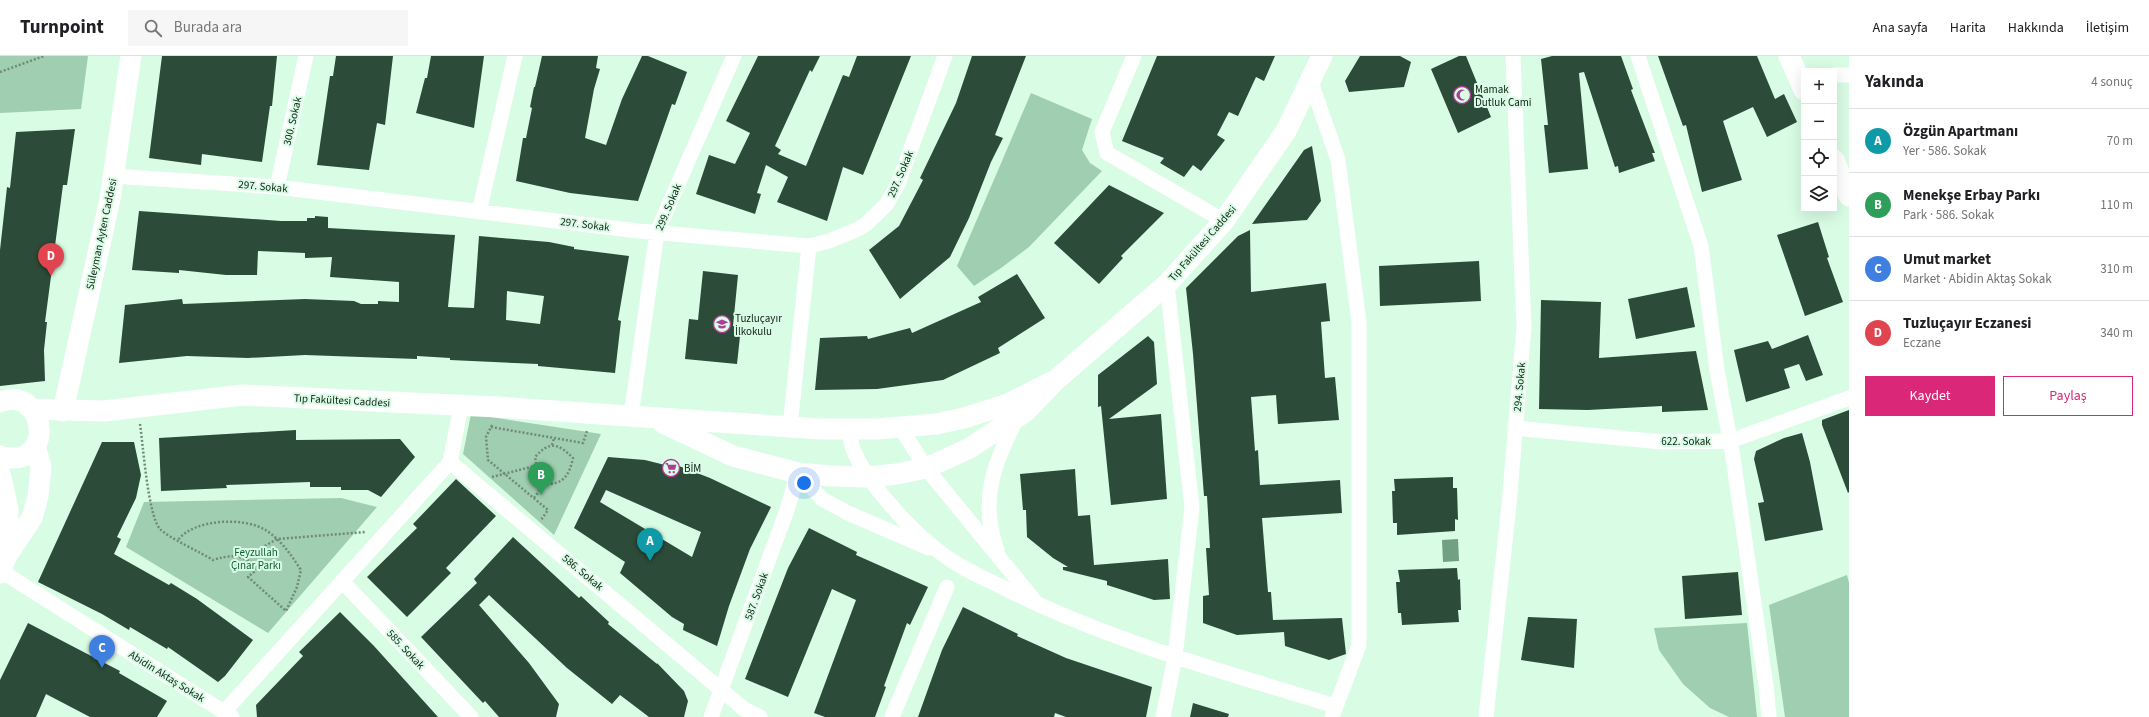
<!DOCTYPE html>
<html lang="tr">
<head>
<meta charset="utf-8">
<style>
  :root { --surface:#fff; --page:#f6f6f6; --text:#202124; --muted:#757577; --line:#e0e0e0; --accent:#db2777 }
  body { margin:0; font-family:"Source Sans 3",sans-serif; background:var(--page); color:var(--text) }
  .controls { position:absolute; right:12px; top:12px; display:grid; overflow:hidden; border-radius:0px; box-shadow:0 4px 16px #0002 }
  .controls button { width:36px; height:36px; display:grid; place-items:center; padding:0; border:0; border-bottom:1px solid var(--line); background:var(--surface); color:var(--text); font:20px sans-serif }
  .you { position:absolute; left:804px; top:427px; width:14px; height:14px; margin:-10px; border:3px solid #fff; border-radius:50%; background:#1a73e8; box-shadow:0 0 0 6px #1a73e833 }
  .badge { display:grid; place-items:center; width:26px; height:26px; border-radius:50%; background:var(--accent); color:#fff; font-size:13px; font-weight:700 }
  .pin { position:absolute; translate:-50% -33px; filter:drop-shadow(0 1px 2px #0008) }
  .pin::after { content:''; position:absolute; top:21px; width:14px; height:12px; background:inherit; clip-path:polygon(0 0,100% 0,50% 100%) }
  .list { margin:0; padding:0; list-style:none }
  h2 { display:flex; justify-content:space-between; align-items:center; height:52px; margin:0; padding:0 16px; font-size:17px }
  h2 small { font-size:13px; font-weight:400; color:var(--muted) }
  .list li { display:grid; grid-template-columns:26px 1fr auto; gap:12px; align-items:center; box-sizing:border-box; height:64px; padding:0 16px; border-top:1px solid var(--line) }
  .list b { display:block; font-size:15px; white-space:nowrap }
  .list p { margin:0; font-size:13px; white-space:nowrap; color:var(--muted) }
  .list em { font-size:13px; font-style:normal; color:var(--muted) }
  .actions { display:flex; gap:8px; padding:12px 16px }
  .actions a { flex:1; padding:9px 0; border:1px solid var(--accent); border-radius:0px; text-align:center; font-size:14px; color:var(--accent) }
  .actions .main { background:var(--accent); color:#fff }
  .icon { flex:none; width:22px; height:22px; fill:none; stroke:currentColor; stroke-width:2; stroke-linecap:round; stroke-linejoin:round }
  .map { position:relative; flex:none; width:1849px; height:661px; overflow:hidden }
  header { display:flex; align-items:center; gap:24px; box-sizing:border-box; height:56px; padding:0 20px; background:var(--surface); border-bottom:1px solid var(--line) }
  header strong { font-size:19px }
  nav { display:flex; gap:22px; margin-inline-start:auto; font-size:14px }
  .search { width:280px; height:36px; background:var(--page); display:flex; align-items:center; gap:10px; box-sizing:border-box; padding:0 14px; border-radius:0px; color:var(--muted); font-size:15px }
  main { display:flex }
  aside { flex:1; background:var(--surface) }
  .map>svg:first-child { display:block }
  .green { fill:#a0ceb1 }
  .water { fill:#71a083 }
  .building { fill:#2d4b39; fill-rule:evenodd }
  .lines { fill:none; stroke-linecap:round; stroke-linejoin:round }
  .path { stroke:#71897a; stroke-width:2.5; stroke-dasharray:2 2; stroke-linecap:butt }
  .street { stroke:#fff; stroke-width:15 }
  .secondary { stroke:#fff; stroke-width:21 }
  .labels { text-anchor:middle; stroke-width:4; stroke-linejoin:round; paint-order:stroke }
  .poi-label { font-size:11px; fill:#121f17; stroke:#d9fce5; text-anchor:start }
  .street-label { font-size:11px; fill:#121f17; stroke:#d9fce5 }
  .park-label { font-size:11px; fill:#10603b; stroke:#d9fce5 }
</style>
</head>
<body>
<header>
<strong>Turnpoint</strong>
<div class="search"><svg class="icon" aria-label="search" viewBox="0 0 24 24"><circle cx="10" cy="10" r="6"/><path d="M15 15l6 6"/></svg>Burada ara</div>
<nav><a>Ana sayfa</a><a>Harita</a><a>Hakkında</a><a>İletişim</a></nav>
</header>
<main>
<div class="map">
<svg width="1849" height="661" viewBox="0 0 1849 661">
  <rect width="100%" height="100%" fill="#d9fce5"/>
  <path class="green" d="M0,0h88l-7,53 -81,4z
    M1031,37l61,26 -10,31 8,13 12,8 -73,76 -28,21 -27,18 -17,-20z
    M471,358l130,20 -47,101 -91,-81z
    M341,442l36,9 -109,126 -142,-86 18,-45z
    M1847,519l2,8v134h-64l-16,-112z
    M1747,567l10,94h-28l-19,-9 -27,-24 -24,-34 -5,-22z"/>
  <path class="water" d="M1458,483l1,22 -16,1 -1,-22z"/>
  <path class="building" d="M162,0h115l-5,50h-2l-8,56 -60,-8 -1,11 -52,-7z
    M336,0h57l-8,69 -8,-2 -8,47 -52,-5 13,-89h3z
    M431,0h53l-10,72 -58,-15 9,-35h2z
    M542,0h56l-2,12 4,1 -6,20 -9,49 21,7 16,-46 20,-43h6l39,16 -12,33 -3,-1 -34,97 -68,-8 -54,-12 7,-43h3l6,-30 -2,-1 4,-20h1z
    M758,0h62l-8,16 -2,-2 -35,76 6,4 -3,4 28,12 37,-91 6,2 8,-21h54l-48,119 -20,-8 -16,54 -50,-19 11,-25 -22,-12 -9,28 4,1 -6,20 -59,-20 13,-39 26,9 15,-31 -24,-12z
    M972,0h54l-31,79 8,3 -12,24 -22,56 -19,39 -50,42 -31,-49 30,-24 24,-46 -3,-2 36,-75z
    M1157,0h118l-11,25 -8,-4 -18,39 -9,-4 -12,23 8,5 -24,31 -8,-6 -9,12 -24,-14 4,-5 -42,-17z
    M1360,0h40l11,6 -7,25 -55,5 -4,-11z
    M1459,0h7l25,61 -33,16 -27,-64z
    M1552,0h69l12,33 -2,1 24,63h-3l3,8 -36,12 -1,-7 -3,1 -31,-95 -5,1 9,96 -39,4 -5,-48h4l-7,-66z
    M1658,0h99l18,43 9,-5 13,28 -30,15 -14,-30 -30,14 19,59 -40,12 -16,-67 -3,1z
    M75,73l-8,56h-4l-18,137h2l-3,28 1,31 -45,5v-136l7,-63 3,1 6,-56z
    M1312,90l9,55 -14,19 -55,4 52,-74z
    M1109,129l55,28 -43,43 2,2 -24,26 -45,-41z
    M139,155l142,10h26v-3h8v-2l13,1v11l127,7 -7,72 26,1 5,-72 70,6 25,5v2l55,7 -11,64 3,1 -6,52 -77,-7v-2l-88,-4v-2l-33,-2v3l-112,-4 -57,3 -61,-2 -68,7 6,-58 57,-6 1,5 122,-5 49,2 7,3h17v-3l21,1v-20l-69,-5 2,-20 -27,1v-5l-47,-2 -1,24h-31l-47,-5v3l-47,-3zM507,235l37,5 -4,28 -34,-4z
    M1818,166l11,35 -2,1 16,44 -38,14 -28,-81z
    M1250,174l1,62 75,-9 4,38 -9,1 4,56 10,-1 4,43 -61,4 -2,-29 -25,2 4,54 3,-1 2,35 80,-5 2,33 -80,5 6,74h3l2,28 69,-2 4,36 -17,6 -44,-14 -1,-14 -47,3 -34,-12v-27l6,-1 -3,-47h4l-3,-52h-3l-11,-142 -7,-66 52,-52z
    M1479,205l2,40 -101,5 -1,-40z
    M703,215l35,4 -5,51 8,1 -4,37 -52,-5 4,-40 9,1z
    M1017,218l28,44 -47,30 2,5 -57,27 -66,9 -62,1 5,-52 47,-2 1,3 42,-11 2,5 69,-31 -3,-5z
    M1687,231l8,40 -59,12 -8,-40z
    M1541,244l60,2 -2,56 97,-7 12,59 -46,2v-6l-74,4 -49,-1z
    M1808,279l15,40 -17,6 -7,-17 -15,5 6,19 -44,14 -12,-52 34,-9 4,8z
    M1148,280l6,6 3,42 -48,35 52,-5 6,85 -56,6 -10,-99 -3,1v-32z
    M1849,354v82l-1,1 -26,-68v-5z
    M296,374v10l104,-1 15,18 -34,40 -13,-7h-27v-3h-31v-5l-84,3 1,3 -66,3 -2,-53z
    M1802,377l8,29 13,68 -58,11 -7,-38 6,-1 -10,-43 2,-8 28,-13z
    M102,386h32l7,33 -5,23 -19,39 4,2 -7,15 55,31 2,-2 26,16 56,41 -28,36 -7,6 -50,-35 -1,2 -37,-22 -1,3 -27,-16 -64,-32z
    M608,401l37,3 20,5 1,-4 44,17 61,29 -21,42 -21,57 -12,40 -34,-16 1,-6 -12,-7 -52,-44 5,-11 -51,-34zM606,434l95,42 -9,25 -92,-55z
    M1075,413l3,47 12,-1 4,50 74,-6 2,40 -16,1 -47,-15v-4l-44,-11v-3h5l-15,-9 -26,-21 -1,-27h-3l-3,-36z
    M1453,421v11h4l1,32 -3,-1v12l-58,4v-12h-4l-1,-32h3l-1,-12z
    M456,423l40,37 -50,52 5,5 -44,44 -40,-40 50,-49 -4,-4z
    M809,472l48,24 -1,3 72,32 -18,38 -3,-2 -23,63 2,1 -11,30h-50l-11,-4 42,-113 -24,-11 -44,108 -43,-18 43,-111z
    M513,481l66,61 2,-2 28,26 -1,2 49,40v-1l27,28 4,10 -4,16h-35l-29,-22 -8,9 -45,-36 -78,-73 -10,10 50,58 30,41 -3,13h-57l-14,-16 -2,2 -62,-66 56,-54 -3,-4z
    M1457,512l1,12 2,-1 1,31h-3l1,12 -57,3 -1,-12h-3l-2,-31h4l-2,-12z
    M1738,516l4,43 -57,4 -3,-43z
    M963,551l55,27 -1,2 49,22 86,29 -6,30h-80l-11,-4 -1,4h-136l24,-67z
    M340,556l34,34 64,71h-181l-1,-12 47,-49 -4,-4z
    M1528,561l49,2 -3,49 -53,-8z
    M28,567l92,48 -1,2 48,28 -10,16h-67l-44,-23 -10,23h-36v-37z
    M1193,647l36,11 -1,3h-38z"/>
  <g class="lines">
    <path class="path" d="M0,16l44,-16
      M140,368c3,20 8,92 20,105 7,8 42,24 53,31 16,-5 27,-6 41,4l1,7 -7,6 38,34 11,-24 4,-17c-10,-15 -19,-29 -34,-39 -22,-15 -73,-12 -89,9
      M492,369l-6,12 2,23 60,50 -7,10
      M491,371l92,16 4,-12
      M552,389l2,-7
      M492,421l43,-11
      M534,442l10,-14c19,1 25,-8 29,-26 -14,-14 -23,-18 -38,-1l3,18 6,9
      M244,502l33,-19 89,-7"/>
    <path class="street" d="M1134,0l-32,76 5,21 117,68
      M1638,0l63,190 16,124 15,81 34,235 3,31
      M1834,19h15
      M1310,23l28,81 21,162v323l-27,72
      M113,120l164,11 362,44 170,15 20,-5 27,-11 9,-5 21,-20 12,-21 47,-128
      M277,131l29,-131
      M479,156l36,-156
      M461,350l-11,56 294,247 16,8
      M631,360l26,-184 77,-176
      M790,371l19,-181
      M900,371l26,41 108,132
      M1515,372l147,14 68,-1 119,-43
      M848,373c2,7 3,14 5,20 13,33 59,83 88,104 20,16 46,26 69,38 103,51 215,81 325,115
      M798,417l24,26 26,14 81,35
      M997,494c-18,-50 -3,-87 20,-132
      M1,515l231,146
      M342,525l129,136
      M224,656l226,-250
      M711,661l76,-207 11,-37
      M892,661l55,-130
      M1163,661l12,-60 17,-150 -25,-223
      M1486,661l23,-212 15,-178 -11,-271"/>
    <path class="secondary" d="M1789,0l15,34
      M1834,104l15,36
      M0,346c47,-18 57,70 0,54
      M32,353l72,2 139,-16 255,12 323,22h55l60,-5 28,-6 44,-14 49,-25
      M63,355l47,-212 21,-143
      M663,367l70,33 65,17 33,3 38,1 28,-3 29,-6 42,-19 57,-37 32,-33 110,-95 57,-63 62,-90 36,-75
      M0,417l8,36 -1,47
      M0,517l6,-16 26,-39 6,-22 3,-29 -6,-21"/>
  </g>
  <defs>
    <g id="mosque-ring" transform="scale(0.9)"><circle r="9.5" fill="#d9fce5" stroke="#af3c97" stroke-width="1.5"/><path d="M3.5-4.9A6 6 0 1 0 3.5 4.9A5 5 0 1 1 3.5-4.9Z" fill="#af3c97"/></g>
    <g id="school-ring" transform="scale(0.9)"><circle r="9.5" fill="#d9fce5" stroke="#af3c97" stroke-width="1.5"/><path d="M0-5L7-2L0 1L-7-2ZM-4 1L0 2.5L4 1V4Q0 6-4 4Z" fill="#af3c97"/></g>
    <g id="supermarket-ring" transform="scale(0.9)"><circle r="9.5" fill="#d9fce5" stroke="#af3c97" stroke-width="1.5"/><path d="M-6-5.5h2.5l.6 2H6L4.5 2H-2.5L-4.4-4H-6ZM-1.5 3.2a1.3 1.3 0 1 0 .1 0ZM3 3.2a1.3 1.3 0 1 0 .1 0Z" fill="#af3c97"/></g>
  </defs>
  <g fill-rule="evenodd">
    <use href="#mosque-ring" x="1462" y="39"/>
    <use href="#school-ring" x="722" y="268"/>
    <use href="#supermarket-ring" x="671" y="412"/>
  </g>
  <g class="labels">
    <g class="poi-label">
      <text x="1475" y="37">Mamak<tspan x="1475" dy="13">Dutluk Cami</tspan></text>
      <text x="735" y="266">Tuzluçayır<tspan x="735" dy="13">İlkokulu</tspan></text>
      <text x="684" y="416">BİM</text>
    </g>
    <g class="street-label">
      <text transform="translate(292 65) rotate(-77)" y="4">300. Sokak</text>
      <text transform="translate(900 118) rotate(-67)" y="4">297. Sokak</text>
      <text transform="translate(263 130) rotate(5)" y="4">297. Sokak</text>
      <text transform="translate(668 151) rotate(-67)" y="4">299. Sokak</text>
      <text transform="translate(585 168) rotate(7)" y="4">297. Sokak</text>
      <text transform="translate(101 178) rotate(-78)" y="4">Süleyman Ayten Caddesi</text>
      <text transform="translate(1202 187) rotate(-49)" y="4">Tıp Fakültesi Caddesi</text>
      <text transform="translate(1519 331) rotate(-85)" y="4">294. Sokak</text>
      <text transform="translate(342 344) rotate(3)" y="4">Tıp Fakültesi Caddesi</text>
      <text x="1686" y="389">622. Sokak</text>
      <text transform="translate(583 516) rotate(40)" y="4">586. Sokak</text>
      <text transform="translate(756 540) rotate(-70)" y="4">587. Sokak</text>
      <text transform="translate(406 593) rotate(47)" y="4">585. Sokak</text>
      <text transform="translate(167 620) rotate(32)" y="4">Abidin Aktaş Sokak</text>
    </g>
    <g class="park-label">
      <text x="256" y="500">Feyzullah<tspan x="256" dy="13">Çınar Parkı</tspan></text>
    </g>
  </g>
</svg>
<div class="controls">
<button>+</button>
<button>−</button>
<button><svg class="icon" aria-label="locate" viewBox="0 0 24 24"><circle cx="12" cy="12" r="6"/><path d="M12 2v4M12 18v4M2 12h4M18 12h4"/></svg></button>
<button><svg class="icon" aria-label="layers" viewBox="0 0 24 24"><path d="M12 4l9 5-9 5-9-5zM3 14l9 5 9-5"/></svg></button>
</div>
<div class="you"></div>
<div class="pin badge" style="left:650px;top:505px;background:#0f9aa8">A</div>
<div class="pin badge" style="left:541px;top:439px;background:#2e9e5b">B</div>
<div class="pin badge" style="left:102px;top:612px;background:#3f7fe0">C</div>
<div class="pin badge" style="left:51px;top:220px;background:#e0444e">D</div>
</div>
<aside>
<h2>Yakında<small>4 sonuç</small></h2>
<ul class="list">
<li><span class="badge" style="background:#0f9aa8">A</span><div><b>Özgün Apartmanı</b><p>Yer · 586. Sokak</p></div><em>70 m</em></li>
<li><span class="badge" style="background:#2e9e5b">B</span><div><b>Menekşe Erbay Parkı</b><p>Park · 586. Sokak</p></div><em>110 m</em></li>
<li><span class="badge" style="background:#3f7fe0">C</span><div><b>Umut market</b><p>Market · Abidin Aktaş Sokak</p></div><em>310 m</em></li>
<li><span class="badge" style="background:#e0444e">D</span><div><b>Tuzluçayır Eczanesi</b><p>Eczane</p></div><em>340 m</em></li>
</ul>
<div class="actions"><a class="main">Kaydet</a><a>Paylaş</a></div>
</aside>
</main>
</body>
</html>
